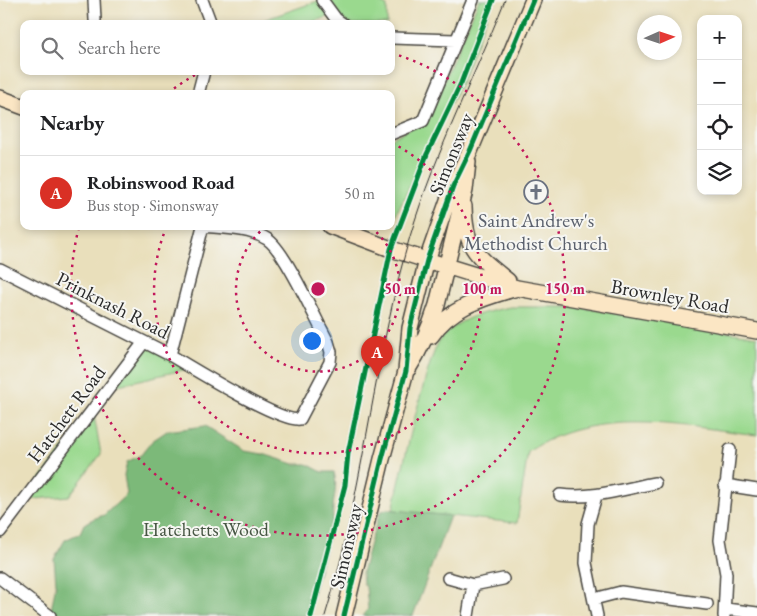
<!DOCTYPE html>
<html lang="en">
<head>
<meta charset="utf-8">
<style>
  :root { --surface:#fff; --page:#f2f2f2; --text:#202124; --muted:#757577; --line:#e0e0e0; --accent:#d93025 }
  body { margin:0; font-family:"EB Garamond",serif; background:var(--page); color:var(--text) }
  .controls { position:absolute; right:15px; top:15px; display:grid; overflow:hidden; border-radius:10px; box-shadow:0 2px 8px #0003 }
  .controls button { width:45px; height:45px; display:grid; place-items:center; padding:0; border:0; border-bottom:1px solid var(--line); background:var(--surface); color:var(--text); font:25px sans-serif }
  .compass { position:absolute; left:637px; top:15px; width:45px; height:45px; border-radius:50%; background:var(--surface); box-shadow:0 2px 8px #0003; rotate:87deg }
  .you { position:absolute; left:311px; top:340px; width:18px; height:18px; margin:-12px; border:4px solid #fff; border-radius:50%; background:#1a73e8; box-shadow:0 0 0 8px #1a73e833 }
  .badge { display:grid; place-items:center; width:32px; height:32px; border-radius:50%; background:var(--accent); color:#fff; font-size:16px; font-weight:700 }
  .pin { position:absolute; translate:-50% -41px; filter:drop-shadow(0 1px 2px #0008) }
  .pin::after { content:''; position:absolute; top:26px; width:18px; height:15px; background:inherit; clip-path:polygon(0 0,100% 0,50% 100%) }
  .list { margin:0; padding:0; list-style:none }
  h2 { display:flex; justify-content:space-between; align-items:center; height:65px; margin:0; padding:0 20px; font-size:21px }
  h2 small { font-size:16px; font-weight:400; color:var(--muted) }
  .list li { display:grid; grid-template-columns:32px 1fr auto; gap:15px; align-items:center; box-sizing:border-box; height:75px; padding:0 20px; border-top:1px solid var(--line) }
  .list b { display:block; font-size:19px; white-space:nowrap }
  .list p { margin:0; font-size:16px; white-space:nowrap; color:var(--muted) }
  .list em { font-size:16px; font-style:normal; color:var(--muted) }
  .icon { flex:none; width:28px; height:28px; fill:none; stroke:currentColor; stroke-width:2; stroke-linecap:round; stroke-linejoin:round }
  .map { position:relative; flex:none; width:757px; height:616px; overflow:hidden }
  .search { position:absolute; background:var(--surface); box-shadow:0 2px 8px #0003; left:20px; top:20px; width:375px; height:55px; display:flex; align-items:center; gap:12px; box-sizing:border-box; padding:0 18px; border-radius:10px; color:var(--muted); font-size:19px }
  .panel { position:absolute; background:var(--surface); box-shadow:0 2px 8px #0003; left:20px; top:90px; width:375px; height:140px; border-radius:10px }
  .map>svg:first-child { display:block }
  .green { fill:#9ad98e; stroke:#62825c }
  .forest { fill:#7bb979; stroke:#537252 }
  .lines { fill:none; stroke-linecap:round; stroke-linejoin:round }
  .street-casing { stroke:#484641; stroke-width:14 }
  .secondary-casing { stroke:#484641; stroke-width:18 }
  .street { stroke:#fff; stroke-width:11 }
  .secondary { stroke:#fbe6c4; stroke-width:15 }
  .tram { stroke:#2b2b2b; stroke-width:1 }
  .cycleway-casing { stroke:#f6f6f2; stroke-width:8 }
  .cycleway { stroke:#00873e; stroke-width:5 }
  .ring { fill:none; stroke:#c2185b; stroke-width:2.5; stroke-dasharray:2.5 5 }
  .labels { text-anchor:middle; stroke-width:4; stroke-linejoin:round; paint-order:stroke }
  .street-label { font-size:20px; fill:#2b2b2b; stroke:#f6f6f2 }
  .worship-label { font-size:20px; fill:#5b616d; stroke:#f6f6f2 }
  .park-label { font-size:20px; fill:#475644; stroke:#f6f6f2 }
  .centre { fill:#c2185b; stroke:#f6f6f2; stroke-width:2.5 }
  .ring-label { font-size:15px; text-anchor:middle; font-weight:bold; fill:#c2185b; stroke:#f6f6f2; stroke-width:4; stroke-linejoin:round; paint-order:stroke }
</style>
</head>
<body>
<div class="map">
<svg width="757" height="616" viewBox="0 0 757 616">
  <rect width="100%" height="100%" fill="#f6f6f2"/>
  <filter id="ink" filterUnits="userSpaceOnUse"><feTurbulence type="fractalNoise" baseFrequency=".02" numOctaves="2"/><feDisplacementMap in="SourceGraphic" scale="10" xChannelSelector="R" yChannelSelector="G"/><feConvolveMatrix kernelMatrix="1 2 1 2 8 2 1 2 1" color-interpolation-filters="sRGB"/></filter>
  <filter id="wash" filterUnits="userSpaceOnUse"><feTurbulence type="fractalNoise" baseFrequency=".0096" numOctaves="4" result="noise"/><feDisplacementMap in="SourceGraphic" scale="20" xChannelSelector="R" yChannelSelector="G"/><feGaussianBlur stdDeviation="1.12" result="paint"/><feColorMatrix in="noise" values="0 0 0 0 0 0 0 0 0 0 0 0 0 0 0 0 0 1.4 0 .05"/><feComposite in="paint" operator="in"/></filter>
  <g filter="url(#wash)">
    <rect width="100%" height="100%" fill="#e9dfbb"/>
    <path class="green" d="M321,0h54l12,6v18h-44l-10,-9 -26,9h-55z
      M479,0h14l-32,83 -70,141v-85l36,-20z
      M510,307h68l179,30v98c-73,-9 -164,-29 -229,17l-11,71 -124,-13c6,-26 35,-160 49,-173 21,-21 41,-24 68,-30z
      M144,342l47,26 -81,19z
      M93,410l8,44 -32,42 -45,4z"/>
    <path class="forest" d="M205,426l39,25 19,3 31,10h13l15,8h12c5,17 -3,30 -1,47l-26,97h-257l6,-33 -2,-24 11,-19 15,-7 4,-9 9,-5 11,-4 23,-21 -3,-19 3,-13 14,-7 11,-14 15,-10z
      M387,509l63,7 -37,100h-51l6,-7 -2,-22 -3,-4 -1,-10 8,-30 10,-31z"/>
  </g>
  <g filter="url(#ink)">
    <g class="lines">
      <g class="street-casing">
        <path id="street" d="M94,0l1,20
          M202,0l9,24
          M322,0l14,19 7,5
          M391,38l64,2
          M198,94l6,-23
          M391,134l32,-13 50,-121
          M0,269l170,86 33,-129
          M170,355c20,12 113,69 130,64l30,-57 1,-10 -3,-10c-12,-22 -43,-92 -61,-103 -18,-11 -44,-11 -64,-13
          M725,485l32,5
          M560,495c33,4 63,-6 95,-12
          M596,496l-8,28 -2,39 11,53
          M0,532l144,-190
          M0,578l50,38
          M448,578l25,7
          M594,599l27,-7 86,12
          M726,609l31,4
          M468,616l5,-31 30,-6
          M724,616l2,-42 -6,-34 10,-90"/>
      </g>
      <g class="secondary-casing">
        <path id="secondary" d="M0,98l24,9
          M464,206c1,43 12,49 44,75
          M330,226l61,23 126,39 240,43
          M431,336c20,-30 53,-38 86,-48
          M408,369c13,-20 22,-42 29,-64l28,-115 3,-28
          M344,616l38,-157 24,-88 4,-43 17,-68 26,-74 17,-35 63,-151"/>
      </g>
      <use href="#street" class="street"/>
      <use href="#secondary" class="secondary"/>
      <path class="tram" d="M325,616c37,-118 47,-243 80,-362 24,-89 66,-169 100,-254"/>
      <g class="cycleway-casing">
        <path id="cycleway" d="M311,616l34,-131 3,-32 43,-204 36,-95 34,-71 32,-83
          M344,616l38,-157 24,-88 4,-43 17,-68 26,-74 17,-35 63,-151"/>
      </g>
      <use href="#cycleway" class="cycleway"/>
    </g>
  </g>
  <g class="ring">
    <path d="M371 227A82 82 0 1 1 265 227"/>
    <path d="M392 143A164 164 0 1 1 166 228"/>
    <path d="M168 93A247 247 0 0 1 200 72M392 53A247 247 0 1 1 79 227"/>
  </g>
  <defs>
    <g id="church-ring" transform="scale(1.25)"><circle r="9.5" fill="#f6f6f2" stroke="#6b7280" stroke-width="1.5"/><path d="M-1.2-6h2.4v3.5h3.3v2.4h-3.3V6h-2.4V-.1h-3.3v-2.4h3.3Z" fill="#6b7280"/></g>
  </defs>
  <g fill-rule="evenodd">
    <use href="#church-ring" x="536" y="192"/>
  </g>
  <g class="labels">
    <g class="street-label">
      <text transform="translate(451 154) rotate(-68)" y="7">Simonsway</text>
      <text transform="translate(670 296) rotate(10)" y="7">Brownley Road</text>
      <text transform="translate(113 305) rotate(27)" y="7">Prinknash Road</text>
      <text transform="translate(66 414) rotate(-53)" y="7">Hatchett Road</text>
      <text transform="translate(346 546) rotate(-77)" y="7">Simonsway</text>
    </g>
    <g class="worship-label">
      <text x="536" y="227">Saint Andrew's<tspan x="536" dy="23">Methodist Church</tspan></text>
    </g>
    <g class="park-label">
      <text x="206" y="536">Hatchetts Wood</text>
    </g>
  </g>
  <circle cx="318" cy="289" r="8" class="centre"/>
  <g class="ring-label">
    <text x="400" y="294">50 m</text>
    <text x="482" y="294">100 m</text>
    <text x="565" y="294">150 m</text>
  </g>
</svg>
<div class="controls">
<button>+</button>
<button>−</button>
<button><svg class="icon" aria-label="locate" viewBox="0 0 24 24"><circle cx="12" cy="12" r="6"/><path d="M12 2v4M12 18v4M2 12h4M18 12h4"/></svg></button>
<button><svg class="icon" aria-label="layers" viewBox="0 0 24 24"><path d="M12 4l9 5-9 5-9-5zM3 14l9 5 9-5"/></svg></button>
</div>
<svg class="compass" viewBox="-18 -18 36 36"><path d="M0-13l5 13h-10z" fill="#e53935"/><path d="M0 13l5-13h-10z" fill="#757577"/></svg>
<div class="you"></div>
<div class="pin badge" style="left:377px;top:377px">A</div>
<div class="search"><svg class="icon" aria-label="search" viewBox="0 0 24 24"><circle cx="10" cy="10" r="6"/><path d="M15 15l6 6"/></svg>Search here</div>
<section class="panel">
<h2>Nearby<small></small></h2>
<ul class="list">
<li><span class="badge">A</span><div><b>Robinswood Road</b><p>Bus stop · Simonsway</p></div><em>50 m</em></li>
</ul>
</section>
</div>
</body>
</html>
